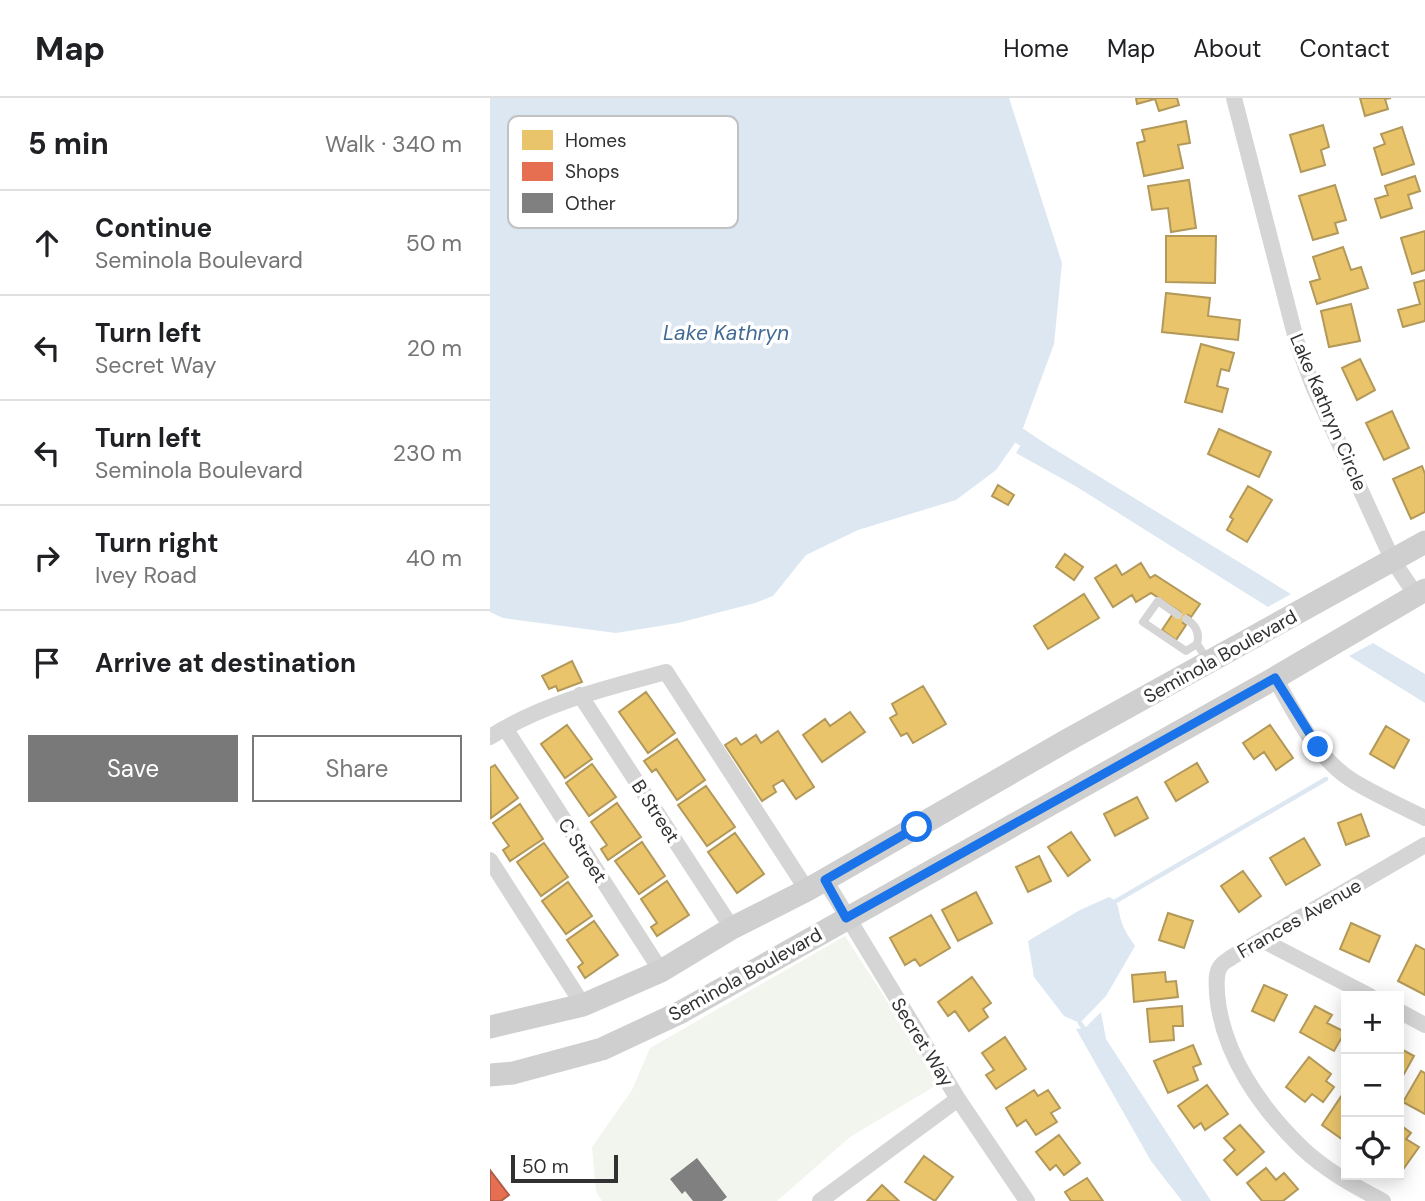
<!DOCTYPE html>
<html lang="en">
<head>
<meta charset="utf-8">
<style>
  :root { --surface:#fff; --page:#f6f6f6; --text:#202124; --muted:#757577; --line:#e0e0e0; --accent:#797979 }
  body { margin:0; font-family:"DM Sans",sans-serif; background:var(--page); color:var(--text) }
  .controls { position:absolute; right:21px; bottom:21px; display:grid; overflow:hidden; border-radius:0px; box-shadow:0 4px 18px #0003 }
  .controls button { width:63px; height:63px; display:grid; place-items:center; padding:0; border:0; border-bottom:2px solid var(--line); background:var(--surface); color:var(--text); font:35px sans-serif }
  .scale { position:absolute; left:21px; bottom:18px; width:107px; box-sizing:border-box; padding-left:7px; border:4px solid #313131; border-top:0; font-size:19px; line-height:24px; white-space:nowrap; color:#313131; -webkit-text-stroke:5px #fff; paint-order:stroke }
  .stop { position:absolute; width:21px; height:21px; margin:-16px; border:5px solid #1a73e8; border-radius:50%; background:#fff }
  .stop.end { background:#1a73e8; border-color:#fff; box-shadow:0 2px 7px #0008 }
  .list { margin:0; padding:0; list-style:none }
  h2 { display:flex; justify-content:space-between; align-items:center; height:91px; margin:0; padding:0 28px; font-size:30px }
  h2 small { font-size:23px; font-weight:400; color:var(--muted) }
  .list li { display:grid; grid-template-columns:46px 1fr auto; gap:21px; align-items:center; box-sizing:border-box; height:105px; padding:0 28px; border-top:2px solid var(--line) }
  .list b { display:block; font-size:26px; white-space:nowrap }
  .list p { margin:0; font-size:23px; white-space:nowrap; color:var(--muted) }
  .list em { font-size:23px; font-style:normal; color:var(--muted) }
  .actions { display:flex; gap:14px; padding:21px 28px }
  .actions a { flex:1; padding:16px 0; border:2px solid var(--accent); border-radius:0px; text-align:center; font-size:24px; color:var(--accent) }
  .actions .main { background:var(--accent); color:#fff }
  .icon { flex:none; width:38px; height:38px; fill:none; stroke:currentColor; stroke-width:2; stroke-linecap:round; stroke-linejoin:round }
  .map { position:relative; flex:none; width:935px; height:1103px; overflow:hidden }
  header { display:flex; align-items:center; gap:42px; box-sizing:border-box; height:98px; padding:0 35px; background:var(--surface); border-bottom:2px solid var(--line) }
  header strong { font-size:33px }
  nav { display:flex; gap:38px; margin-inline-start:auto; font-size:24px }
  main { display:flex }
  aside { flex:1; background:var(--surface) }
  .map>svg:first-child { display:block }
  .green { fill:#f1f5ee }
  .water { fill:#dce7f2 }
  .homes { fill:#e9c46a; stroke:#b29859; stroke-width:2 }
  .shops { fill:#e76f51; stroke:#b05c47; stroke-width:2 }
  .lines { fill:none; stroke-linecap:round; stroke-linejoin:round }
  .stream { stroke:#dce7f2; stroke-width:4.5 }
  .canal { stroke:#dce7f2; stroke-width:16 }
  .building { fill:#808080 }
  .lane { stroke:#d5d5d5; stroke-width:8 }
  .street { stroke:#d5d5d5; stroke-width:16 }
  .secondary { stroke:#cfcfcf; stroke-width:23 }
  .route { stroke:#1a73e8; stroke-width:9 }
  .labels { text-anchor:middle; stroke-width:7; stroke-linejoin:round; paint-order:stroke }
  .street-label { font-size:19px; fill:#313131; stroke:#fff }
  .water-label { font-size:21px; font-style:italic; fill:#416a92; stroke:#fff }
  .key { fill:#fff; stroke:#c1c1c1; stroke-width:2 }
  .key-label { font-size:19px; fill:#313131 }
</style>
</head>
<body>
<header>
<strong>Map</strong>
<nav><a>Home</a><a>Map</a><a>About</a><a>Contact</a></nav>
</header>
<main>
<aside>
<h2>5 min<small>Walk · 340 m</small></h2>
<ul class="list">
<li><svg class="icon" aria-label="ahead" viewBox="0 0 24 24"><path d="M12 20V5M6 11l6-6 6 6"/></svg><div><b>Continue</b><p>Seminola Boulevard</p></div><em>50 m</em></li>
<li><svg class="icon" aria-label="left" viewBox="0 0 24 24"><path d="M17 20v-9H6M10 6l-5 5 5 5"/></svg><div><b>Turn left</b><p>Secret Way</p></div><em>20 m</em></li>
<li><svg class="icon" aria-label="left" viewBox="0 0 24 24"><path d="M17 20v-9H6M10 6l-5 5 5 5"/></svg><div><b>Turn left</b><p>Seminola Boulevard</p></div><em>230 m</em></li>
<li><svg class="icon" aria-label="right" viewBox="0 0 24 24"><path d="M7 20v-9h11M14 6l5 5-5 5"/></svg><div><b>Turn right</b><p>Ivey Road</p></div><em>40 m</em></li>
<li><svg class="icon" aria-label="arrive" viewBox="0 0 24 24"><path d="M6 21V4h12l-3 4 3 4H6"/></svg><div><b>Arrive at destination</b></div></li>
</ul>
<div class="actions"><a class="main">Save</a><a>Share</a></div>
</aside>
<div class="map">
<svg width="935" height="1103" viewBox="0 0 935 1103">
  <rect width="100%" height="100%" fill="#fff"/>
  <path class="green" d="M355,838l95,147 -90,54 -73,64h-175l-6,-9 -4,-45 40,-57 18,-42z"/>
  <path class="water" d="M0,0h519l53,165 -8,81 -34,92 -24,34 -40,30 -98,30 -52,25 -33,41 -18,7 -77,20 -62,10 -113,-15 -13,-6z
    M538,335l263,161 -23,13 -191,-120 -61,-34z
    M883,545l52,31v29l-76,-47z
    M619,799c11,5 9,13 12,23 2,9 9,18 14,26l-29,50 -26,27 -16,-7 -30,-39 -6,-36 52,-31z
    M611,914l5,27 105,162h-29l-31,-40 -75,-132 9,-1z"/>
  <path class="homes" d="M646,0h41l2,7 -20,6 -4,-12 -18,5z
    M870,0h31l-6,1 3,10 -23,7z
    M696,23l4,22 -12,2 5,23 -39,8 -7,-33 8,-2 -3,-11z
    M833,27l6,22 -8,3 4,15 -24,7 -11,-37z
    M912,29l12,37 -32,11 -8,-27 11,-4 -4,-10z
    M925,78l5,15 -12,4 4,13 -31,10 -6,-19 13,-4 -3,-9z
    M699,82l7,48 -25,4 -3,-24 -16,2 -4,-24z
    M845,87l11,35 -11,3 3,10 -25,7 -14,-44z
    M935,133v39l-13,4 -11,-36z
    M676,138h50l-1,47 -49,-1z
    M853,149l8,23 10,-3 7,21 -51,16 -7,-22 10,-3 -7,-22z
    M935,182v41l-22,6 -5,-17 22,-6 -6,-21z
    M676,195l44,5 -2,18 32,4 -2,20 -76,-8z
    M861,206l9,37 -31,6 -8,-36z
    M711,246l33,9 -5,18 -8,-2 -4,17 11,3 -6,23 -37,-10z
    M870,261l15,31 -18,10 -15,-32z
    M902,313l17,37 -25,12 -18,-37z
    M729,331l52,23 -12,25 -51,-23z
    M932,368l3,8v38l-14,7 -18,-40z
    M508,387l16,10 -6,10 -16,-9z
    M758,388l24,14 -25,42 -20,-12 6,-11 -3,-2z
    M575,456l18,13 -9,13 -18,-13z
    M651,465l9,15 5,-3 45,29 -9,13 -3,-2 -5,8 3,2 -10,15 -14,-10 10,-15 8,-3 -29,-19 -15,9 -4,-7 -19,12 -18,-29 21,-13 6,10z
    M594,496l15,24 -51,31 -14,-23z
    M82,563l10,21 -24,9 -2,-5 -7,3 -7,-13z
    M433,588l23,38 -33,19 -6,-10 -6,3 -11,-18 7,-4 -5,-10z
    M156,594l29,41 -27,20 -29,-41z
    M360,614l15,20 -43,30 -19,-27 22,-16 5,7z
    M77,627l25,34 -27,19 -24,-34z
    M780,627l23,33 -17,12 -12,-18 -10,7 -11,-16z
    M896,628l23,14 -15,28 -24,-14z
    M288,633l36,56 -18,12 -13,-19 -10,6 3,6 -14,9 -37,-56 11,-7 5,7 15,-10 5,8z
    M187,641l28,41 -28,20 -21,-31 -4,3 -8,-11z
    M707,665l11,19 -32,19 -11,-19z
    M102,666l24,33 -27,19 -23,-33z
    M5,667l23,33 -27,20 -1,-50z
    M216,688l29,41 -28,19 -29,-41z
    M647,699l11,21 -33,18 -11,-22z
    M127,705l24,34 -33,23 -7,-11 6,-4 -16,-23z
    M30,706l23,35 -33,22 -7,-11 6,-4 -16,-23z
    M871,716l8,22 -23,9 -8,-22z
    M581,734l19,28 -22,16 -20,-29z
    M245,735l29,41 -27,19 -29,-41z
    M814,740l16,27 -34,20 -16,-27z
    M152,744l23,34 -26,18 -24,-33z
    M54,745l24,34 -27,19 -24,-34z
    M549,758l12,25 -23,11 -12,-25z
    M753,773l18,25 -22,16 -18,-26z
    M177,783l22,34 -32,21 -6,-9 6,-4 -16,-24z
    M78,784l24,34 -26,18 -24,-33z
    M486,794l16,31 -34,18 -16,-31z
    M678,815l25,8 -9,27 -25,-8z
    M441,817l19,33 -30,18 -5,-7 -10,6 -15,-27z
    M104,823l24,34 -33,23 -7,-11 5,-4 -16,-23z
    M861,825l29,13 -11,26 -29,-13z
    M926,847l9,5v45l-27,-14z
    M675,874l1,10 10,-1 2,16 -44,5 -2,-27z
    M482,879l19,26 -8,6 5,8 -19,14 -14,-20 -7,5 -10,-14z
    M774,887l23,10 -13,26 -22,-10z
    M692,908l1,20h-10l1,14 -24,2 -3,-33z
    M825,908l17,9 -5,8 18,9 -11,19 -34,-19z
    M515,939l21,32 -30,20 -10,-14 8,-5 -12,-17z
    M703,947l8,19 -8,3 5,13 -30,13 -14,-32z
    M909,950l15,8 -15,27z
    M819,959l22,17 -5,7 8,6 -11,15 -11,-8 -7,8 -19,-15z
    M931,973l4,2v41l-22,-12z
    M717,987l21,29 -23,16 -4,-7 -7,5 -16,-22z
    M544,992l4,6 10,-6 12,18 -9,5 6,9 -21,13 -10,-15 -9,6 -11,-18z
    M852,997l4,3v44l-24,-17z
    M909,1026l12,9 -5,6 13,8 -17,24 -3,-2z
    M750,1027l24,27 -27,23 -13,-15 11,-10 -11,-12z
    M569,1037l21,28 -16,12 -8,-10 -6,5 -14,-18z
    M434,1058l29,21 -18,24 -30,-19z
    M776,1070l10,12 8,-7 14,16 -15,12h-21l-15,-18z
    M597,1080l16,23h-32l-6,-9z
    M392,1087l17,16h-32z"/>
  <path class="shops" d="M0,1072l19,25 -8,6h-11z"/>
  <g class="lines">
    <path class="stream" d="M626,803l210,-122
      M590,925l7,10"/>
    <path class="canal" d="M530,338l22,15"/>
  </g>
  <path class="building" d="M207,1060l30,39 -5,4h-29l-8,-10 -3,3 -12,-15z"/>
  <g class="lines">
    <path class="lane" d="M688,517l-20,-14 -15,21 43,29 11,-7 10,15
      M696,521c10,6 14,14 11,25"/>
    <path class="street" d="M744,0l63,245 16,43 80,175 23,34
      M785,580c21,37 41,80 78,103 23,14 48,25 72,37
      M90,597l152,233
      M15,630l156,243
      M0,639c53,-34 116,-49 176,-65l141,218
      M0,762l93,145
      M335,782l133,219 69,102
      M772,842l108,56
      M909,913l26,14
      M330,1103l138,-102
      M893,1103c-29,-15 -58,-31 -82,-54 -41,-40 -79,-94 -84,-153 0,-9 -2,-19 3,-27 2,-4 8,-7 12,-10l193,-112"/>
    <path class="secondary" d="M0,929l93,-22 78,-34 71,-43 75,-38 259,-149 359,-199
      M0,977l23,-2 89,-24 79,-37 594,-334 150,-88"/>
  </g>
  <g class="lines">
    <path class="route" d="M427,729l-92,53 21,38 429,-240 43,69"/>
  </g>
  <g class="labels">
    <g class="street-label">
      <text transform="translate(839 314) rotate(67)" y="7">Lake Kathryn Circle</text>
      <text transform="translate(730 558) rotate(-29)" y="7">Seminola Boulevard</text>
      <text transform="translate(166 713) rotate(57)" y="7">B Street</text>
      <text transform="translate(93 752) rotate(57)" y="7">C Street</text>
      <text transform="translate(809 820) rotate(-30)" y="7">Frances Avenue</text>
      <text transform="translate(255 876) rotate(-29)" y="7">Seminola Boulevard</text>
      <text transform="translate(433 944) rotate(58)" y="7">Secret Way</text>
    </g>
    <g class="water-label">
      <text x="236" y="242">Lake Kathryn</text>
    </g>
  </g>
  <rect x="18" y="18" width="230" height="112" rx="10" class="key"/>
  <rect x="32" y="32" width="31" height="20" fill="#e9c46a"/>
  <rect x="32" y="64" width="31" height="19" fill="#e76f51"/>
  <rect x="32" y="95" width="31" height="20" fill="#808080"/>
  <g class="key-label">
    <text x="75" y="49">Homes</text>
    <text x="75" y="80">Shops</text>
    <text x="75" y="112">Other</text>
  </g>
</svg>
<div class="controls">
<button>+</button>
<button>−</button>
<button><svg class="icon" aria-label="locate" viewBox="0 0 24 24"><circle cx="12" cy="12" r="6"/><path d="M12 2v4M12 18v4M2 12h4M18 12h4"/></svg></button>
</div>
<div class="scale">50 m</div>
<div class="stop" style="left:427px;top:729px"></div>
<div class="stop end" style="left:828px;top:649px"></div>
</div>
</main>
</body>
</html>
